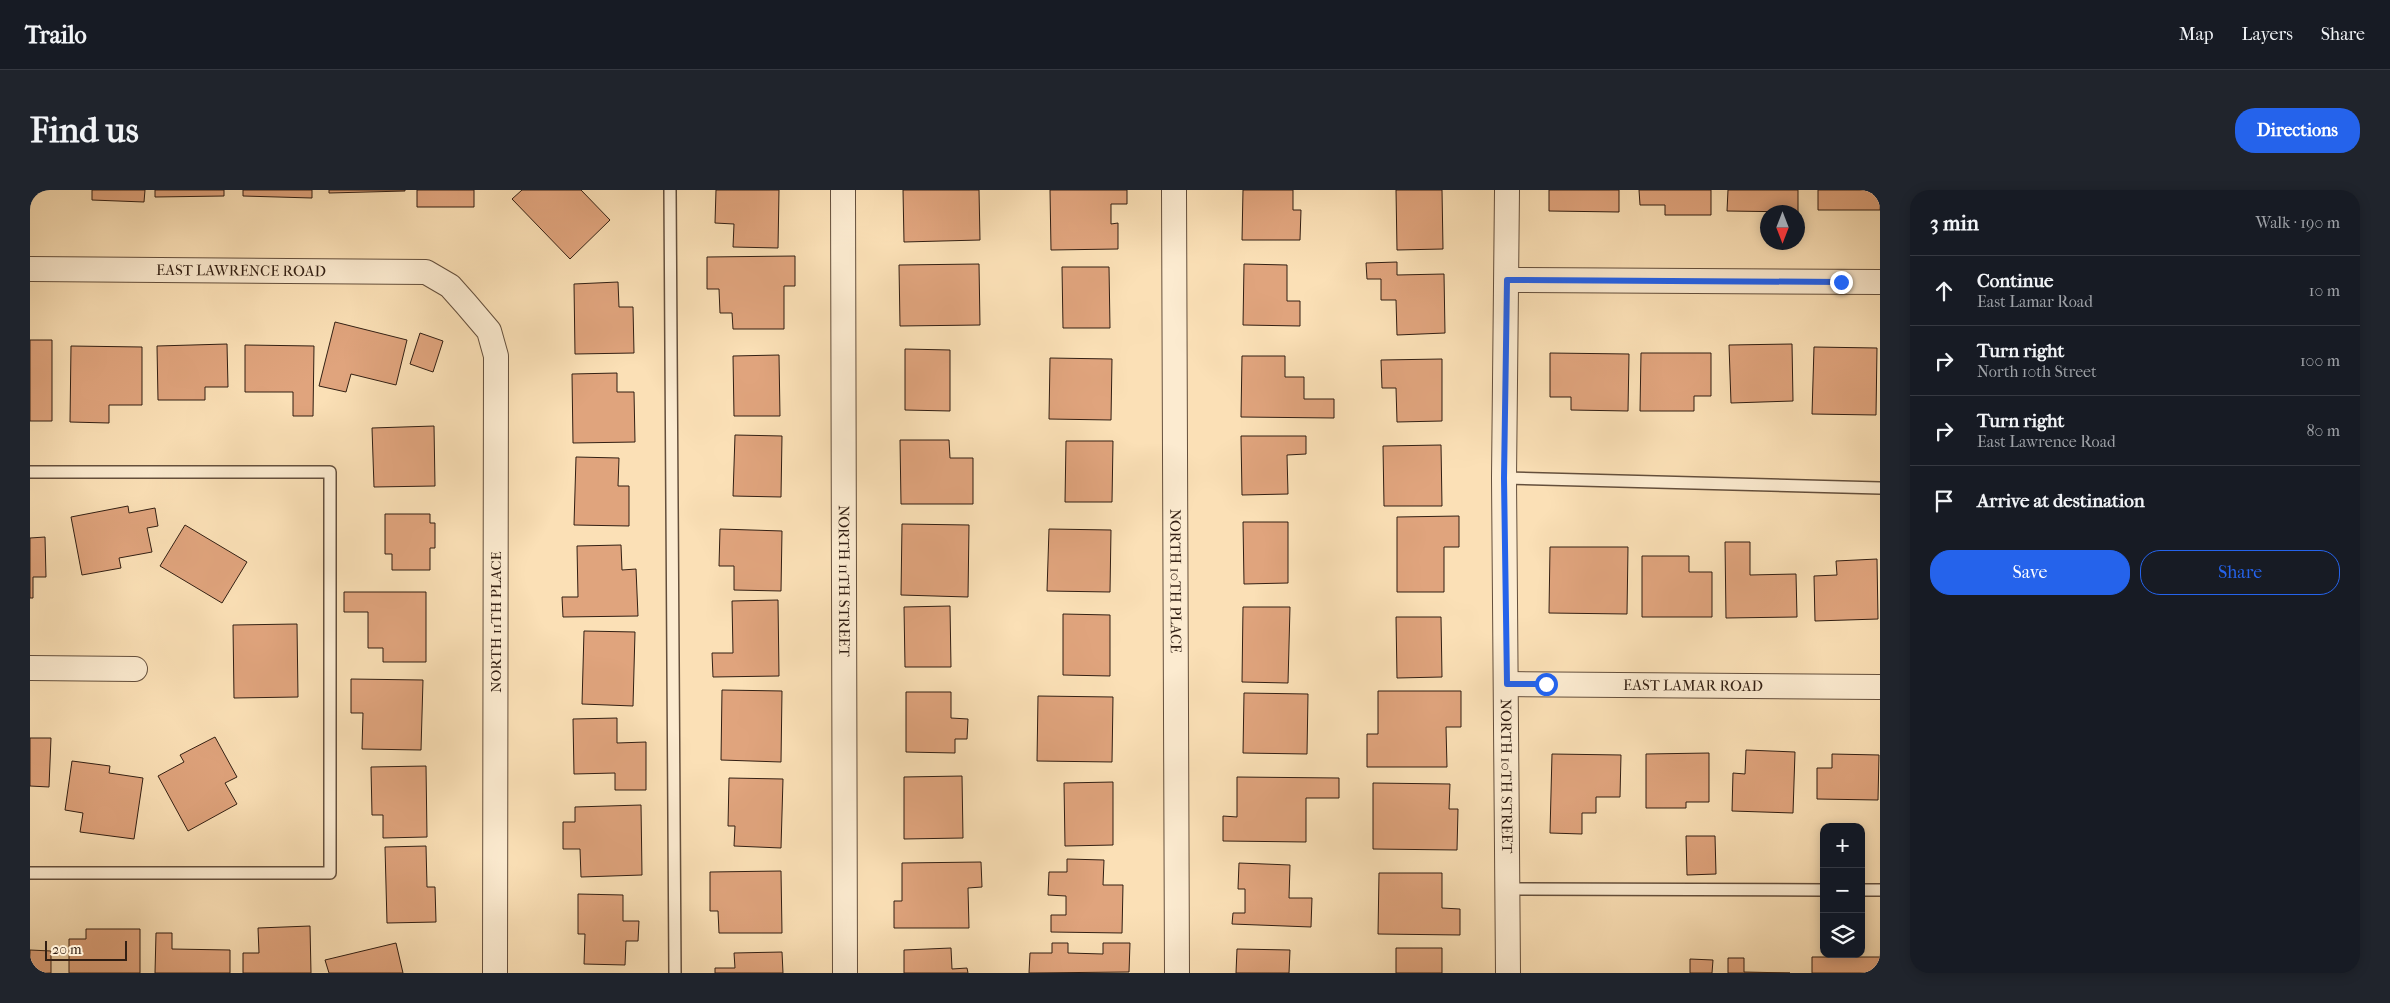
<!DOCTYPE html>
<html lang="en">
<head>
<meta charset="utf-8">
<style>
  :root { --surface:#171b24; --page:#20242c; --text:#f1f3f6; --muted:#9ea1a6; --line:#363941; --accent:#2563eb }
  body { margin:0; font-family:"IM FELL French Canon",serif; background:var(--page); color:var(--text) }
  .controls { position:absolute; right:15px; bottom:15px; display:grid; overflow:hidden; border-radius:10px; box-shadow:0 2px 12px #0003 }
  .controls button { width:45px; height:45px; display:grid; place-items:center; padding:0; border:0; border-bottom:1px solid var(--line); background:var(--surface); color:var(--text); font:25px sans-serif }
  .compass { position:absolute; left:1730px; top:15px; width:45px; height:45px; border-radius:50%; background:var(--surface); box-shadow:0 2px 12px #0003; rotate:180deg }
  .scale { position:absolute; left:15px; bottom:12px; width:82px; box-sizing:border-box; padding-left:5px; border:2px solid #321f13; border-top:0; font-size:14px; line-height:18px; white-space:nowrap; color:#321f13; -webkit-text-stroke:4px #fcebd0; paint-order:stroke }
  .stop { position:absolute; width:15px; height:15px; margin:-11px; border:4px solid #2563eb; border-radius:50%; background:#fff }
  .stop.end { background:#2563eb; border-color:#fff; box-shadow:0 1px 5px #0008 }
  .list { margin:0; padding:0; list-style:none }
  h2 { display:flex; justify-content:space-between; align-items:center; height:65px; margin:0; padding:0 20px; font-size:21px }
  h2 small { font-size:16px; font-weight:400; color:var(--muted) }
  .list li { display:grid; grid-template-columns:32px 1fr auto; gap:15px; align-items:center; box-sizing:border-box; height:70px; padding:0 20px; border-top:1px solid var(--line) }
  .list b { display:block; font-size:19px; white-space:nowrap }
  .list p { margin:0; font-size:16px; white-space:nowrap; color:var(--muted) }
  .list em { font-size:16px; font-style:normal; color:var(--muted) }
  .actions { display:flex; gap:10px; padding:15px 20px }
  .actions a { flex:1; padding:11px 0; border:1px solid var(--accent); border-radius:20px; text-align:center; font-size:18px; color:var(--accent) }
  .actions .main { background:var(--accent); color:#fff }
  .icon { flex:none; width:28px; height:28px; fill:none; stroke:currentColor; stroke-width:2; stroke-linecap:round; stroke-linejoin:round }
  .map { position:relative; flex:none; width:1850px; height:783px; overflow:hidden; border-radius:20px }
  header { display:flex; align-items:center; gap:30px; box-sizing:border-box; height:70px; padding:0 25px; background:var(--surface); border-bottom:1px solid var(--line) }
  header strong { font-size:24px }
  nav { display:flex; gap:28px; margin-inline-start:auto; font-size:18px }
  .intro { display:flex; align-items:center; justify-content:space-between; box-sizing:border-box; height:120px; padding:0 30px }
  h1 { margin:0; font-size:35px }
  .button { padding:12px 22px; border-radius:20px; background:var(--accent); color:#fff; font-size:18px; font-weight:700 }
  main { display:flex; gap:30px; padding:0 30px }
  aside { flex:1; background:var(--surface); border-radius:20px; box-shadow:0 2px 12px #0003 }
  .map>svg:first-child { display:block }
  .building { fill:#e0a47d; stroke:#321f13 }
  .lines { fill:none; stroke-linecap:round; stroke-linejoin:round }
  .lane-casing { stroke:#644f3c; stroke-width:14 }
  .street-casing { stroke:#644f3c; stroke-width:26 }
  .lane { stroke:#fcebd0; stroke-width:11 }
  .street { stroke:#fcebd0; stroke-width:24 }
  .route { stroke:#2563eb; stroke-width:6 }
  .labels { text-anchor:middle; stroke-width:4; stroke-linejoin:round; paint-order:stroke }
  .street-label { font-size:15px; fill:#321f13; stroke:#fcebd0 }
</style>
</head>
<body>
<header>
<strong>Trailo</strong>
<nav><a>Map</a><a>Layers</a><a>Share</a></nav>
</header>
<div class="intro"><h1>Find us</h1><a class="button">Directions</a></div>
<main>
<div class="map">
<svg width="1850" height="783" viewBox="0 0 1850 783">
  <rect width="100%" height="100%" fill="#fbe0b6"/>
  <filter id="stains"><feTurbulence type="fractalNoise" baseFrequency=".004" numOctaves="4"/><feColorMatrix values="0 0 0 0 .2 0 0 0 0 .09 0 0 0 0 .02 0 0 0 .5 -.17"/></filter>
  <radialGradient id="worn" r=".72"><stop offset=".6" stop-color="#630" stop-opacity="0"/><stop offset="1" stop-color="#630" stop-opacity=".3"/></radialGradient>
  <path class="building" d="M62,0h53l-1,12 -52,-2z
    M125,0h69v6l-69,1z
    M213,0h69v8l-69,-2z
    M299,0h76v1l-76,2z
    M387,0h57v17h-57z
    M492,0h59l29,30 -40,39 -58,-60z
    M686,0h63l-1,58 -45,-1 1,-23 -19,-1z
    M873,0h76l1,50 -76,2z
    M1020,0h77v14h-16v20l7,-1v26l-67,1z
    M1213,0h50v20h8l-1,30h-58z
    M1366,0h46l1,59 -46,1z
    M1519,0h70v22l-70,-1z
    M1609,0h72v25h-46v-10h-25z
    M1698,0h70v22l-71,-1z
    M1788,0h62v20h-62z
    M765,66v30h-11v43h-51l-1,-16h-12l-1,-24h-12v-32z
    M1367,72v13l47,-1 1,59 -48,2 -1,-35h-15v-21h-14l-1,-16z
    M949,74l1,61 -80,1 -1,-61z
    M1214,74l43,1v36h13v25l-57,-1z
    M1032,77h47l1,61h-47z
    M588,92l1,25h14l1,46 -59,1 -1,-70z
    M305,132l72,18 -11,45 -45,-11 -5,18 -27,-6z
    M390,143l23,8 -10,31 -23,-8z
    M0,150h22v81h-22z
    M197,154l1,43h-23v13h-47l-1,-54z
    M1762,154l1,57 -62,2 -2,-58z
    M215,155l69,1 -1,70h-20v-24h-48z
    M41,156l71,1v58h-33v18l-39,-1z
    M1784,157l63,1 -1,67 -64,-1z
    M875,159l45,1v61l-45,-1z
    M1520,163l79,1 -1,57 -57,-1v-13h-21z
    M1611,163h70v43h-17v15h-54z
    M749,165l1,61h-46l-1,-60z
    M1212,166h43v21h19v22h30v19l-93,-1z
    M1020,168l62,1 -1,61 -62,-1z
    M1412,169v62l-45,1 -1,-34h-14l-1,-28z
    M587,183v19h17l1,50 -62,1 -1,-69z
    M404,236l1,60 -61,1 -2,-59z
    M705,245l47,1 -1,61 -48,-1z
    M1211,246h65v18l-19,1 1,39 -46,1z
    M870,250h49l1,18h23v46h-72z
    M1036,251h47l-1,61h-47z
    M1411,255l1,61h-58l-1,-60z
    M546,267l43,1 -1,28h11v40l-55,-1z
    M98,316l1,7 26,-5 3,18 -11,2 5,24 -33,6 2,10 -39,7 -11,-58z
    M355,324h45v9h5v25h-5v22h-38v-16h-7z
    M1429,326v31h-15v45h-47v-75z
    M1213,332h45v61l-44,1z
    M872,334l67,1 -1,72 -67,-2z
    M155,335l62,37 -25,41 -62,-37z
    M690,339l62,2 -1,60 -47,-1v-24h-15z
    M1019,339l62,1 -1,62 -63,-1z
    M15,347l1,40h-13v21h-3v-60z
    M1695,352h25v33l46,-1 1,43 -71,1z
    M591,355l1,25 14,-1 2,47 -75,1 -1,-20h16l-1,-51z
    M1520,357h78l-1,67 -78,-1z
    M1612,366h47v16h23v45h-70z
    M1847,369l1,60 -63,2 -1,-45 23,-1 -1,-14z
    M314,402h82v70h-43v-14h-15v-36h-24z
    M748,410l1,76 -66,1 -1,-24h21l-1,-52z
    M920,416l1,61h-46l-1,-60z
    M1213,417h47l-2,76 -46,-1z
    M1033,424l47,1v61l-47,-1z
    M1366,427h45l1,60 -45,1z
    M267,434l1,73 -64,1 -1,-73z
    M554,441l51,1 -2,74 -51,-2z
    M321,489l72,1 -2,70 -59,-1 1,-36h-12z
    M692,500l60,1 -1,71 -60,-2z
    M1348,501h83v36h-15l1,40h-80v-33h11z
    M876,502h45v26l17,1 -1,20h-12v14l-49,-1z
    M1214,503l64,1 -1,60 -64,-1z
    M1008,506l75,1 -1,65 -75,-1z
    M587,528v25l29,-1v48h-31v-17l-41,1 -1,-55z
    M185,547l22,40 -12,6 12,21 -49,27 -30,-55 26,-14 -4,-7z
    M0,548h21l-2,49 -19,-1z
    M1716,560l49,2 -2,61 -61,-2 1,-38 12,1z
    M1679,563v49h-23v6h-40v-54z
    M1522,564l69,1 -1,42h-24v16h-14v21l-32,-1z
    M1802,564l47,1 -1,45 -61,-1v-31h15z
    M42,571l38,5 -1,7 34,5 -9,61 -54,-7 3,-19 -18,-3z
    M396,576l1,71 -44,1v-23h-11l-1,-48z
    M932,586l1,62 -59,1v-62z
    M1207,587l102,1v20h-33v44l-83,-1v-25l14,1z
    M699,588l54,1 -2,69 -47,-2 1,-20h-7z
    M1083,592v63l-48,1 -1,-63z
    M1343,593l77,1 -1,25h9l-1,41 -84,-1z
    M611,615l1,70 -61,2 -1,-28h-17v-27h12v-15z
    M1656,646h29l1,38 -29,1z
    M396,656l1,41h8l1,35 -49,1 -2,-76z
    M1037,669l37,1 -1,25h20l-1,48 -71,-1v-17h15v-19l-18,-1 1,-23h18z
    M951,672l1,25 -14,1 1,40h-75v-27h8v-38z
    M1209,673l51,2 -1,33h23l-1,29 -79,-3 1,-11h12v-24h-7z
    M751,681l1,62h-63l-1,-22h-8v-39z
    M1349,683h63v35l18,1v26l-82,-1z
    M548,704l45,1v26h16l-1,20h-12l-1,24 -41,-1 1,-30h-7z
    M280,736l1,47h-68v-20h16l-1,-25z
    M56,739h54v44h-71v-34h17z
    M126,743h16v16l58,1v23h-75z
    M366,753l7,30h-74l-4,-13z
    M1022,753h16v10l35,1v-11h27l-1,29 -100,1 1,-20h22z
    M921,758l1,21 15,-1 1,5h-64v-23z
    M1366,758h46v25h-46z
    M1207,759l53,1 -1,23h-53z
    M0,760l21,1v22h-21z
    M752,762l1,21h-68v-5h20l-1,-15z
    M1782,767h68v16h-68z
    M1698,768h16v14l46,1h-62z
    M1660,769l23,1 -1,13h-22z"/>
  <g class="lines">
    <g class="lane-casing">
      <path id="lane" d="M640,0l5,783
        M0,282h300v401h-300
        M1474,288l376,10
        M1477,699l317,1
        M1831,700h19"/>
    </g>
    <g class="street-casing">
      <g id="street">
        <path id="s1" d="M813,0l2,783"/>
        <path id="s2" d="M1144,0l3,783"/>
        <path id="s3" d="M1477,0l-3,288 4,495"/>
        <path id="s4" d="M0,79l396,3 24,14 16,18 23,27 7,25 -1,617"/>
        <path d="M1477,90l373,2"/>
        <path d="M0,478l105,1"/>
        <path id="s5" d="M1477,494l373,3"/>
      </g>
    </g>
    <use href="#lane" class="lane"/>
    <use href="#street" class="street"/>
  </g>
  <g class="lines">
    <path class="route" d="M1516,494h-39l-3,-206 3,-198 334,2"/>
  </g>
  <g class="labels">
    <g class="street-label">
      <text dy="5" stroke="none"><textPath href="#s4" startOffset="211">EAST LAWRENCE ROAD</textPath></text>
      <text dy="5" stroke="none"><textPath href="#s1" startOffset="391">NORTH 11TH STREET</textPath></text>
      <text dy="5" stroke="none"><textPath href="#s2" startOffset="391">NORTH 10TH PLACE</textPath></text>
      <text transform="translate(466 432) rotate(-90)" y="5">NORTH 11TH PLACE</text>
      <text dy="5" stroke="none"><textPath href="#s5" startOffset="186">EAST LAMAR ROAD</textPath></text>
      <text dy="5" stroke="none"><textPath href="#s3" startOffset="586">NORTH 10TH STREET</textPath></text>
    </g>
  </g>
  <rect width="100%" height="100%" filter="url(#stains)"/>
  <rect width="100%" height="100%" fill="url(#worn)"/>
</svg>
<div class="controls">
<button>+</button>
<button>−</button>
<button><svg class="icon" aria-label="layers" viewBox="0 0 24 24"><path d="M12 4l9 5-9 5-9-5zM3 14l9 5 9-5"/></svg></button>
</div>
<svg class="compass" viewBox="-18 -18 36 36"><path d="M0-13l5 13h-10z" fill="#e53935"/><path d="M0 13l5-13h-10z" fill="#9ea1a6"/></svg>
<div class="scale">20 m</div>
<div class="stop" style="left:1516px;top:494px"></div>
<div class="stop end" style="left:1811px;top:92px"></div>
</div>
<aside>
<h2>3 min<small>Walk · 190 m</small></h2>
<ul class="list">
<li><svg class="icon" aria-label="ahead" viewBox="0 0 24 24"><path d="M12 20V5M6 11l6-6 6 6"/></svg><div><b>Continue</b><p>East Lamar Road</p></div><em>10 m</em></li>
<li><svg class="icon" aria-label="right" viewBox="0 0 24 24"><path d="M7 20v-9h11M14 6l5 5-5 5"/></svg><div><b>Turn right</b><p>North 10th Street</p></div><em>100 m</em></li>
<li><svg class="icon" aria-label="right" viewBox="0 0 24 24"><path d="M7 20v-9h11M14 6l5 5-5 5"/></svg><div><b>Turn right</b><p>East Lawrence Road</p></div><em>80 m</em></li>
<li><svg class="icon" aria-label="arrive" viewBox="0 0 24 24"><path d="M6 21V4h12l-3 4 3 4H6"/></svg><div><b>Arrive at destination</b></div></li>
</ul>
<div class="actions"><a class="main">Save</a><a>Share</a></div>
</aside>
</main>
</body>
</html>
